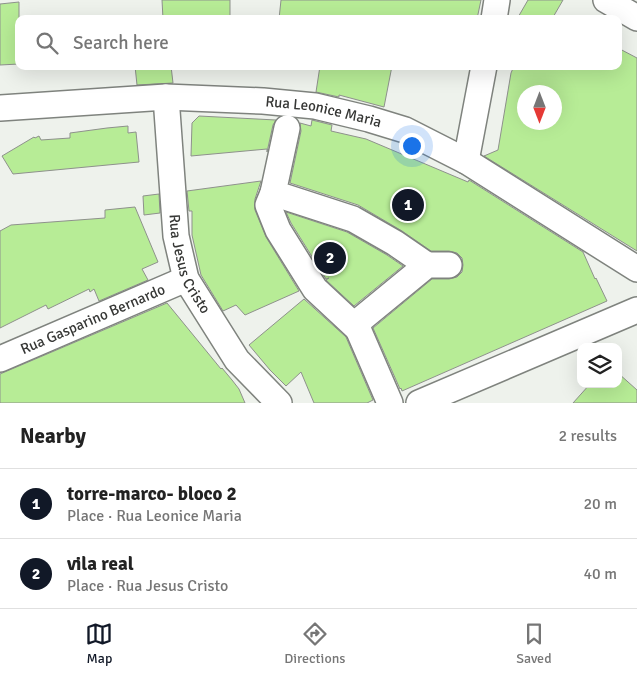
<!DOCTYPE html>
<html lang="en">
<head>
<meta charset="utf-8">
<style>
  :root { --surface:#fff; --page:#f6f6f6; --text:#222; --muted:#767676; --line:#e0e0e0; --accent:#111827 }
  body { margin:0; font-family:Signika,sans-serif; background:var(--page); color:var(--text) }
  .controls { position:absolute; right:15px; bottom:15px; display:grid; overflow:hidden; border-radius:10px; box-shadow:0 5px 20px #0002 }
  .controls button { width:45px; height:45px; display:grid; place-items:center; padding:0; border:0; border-bottom:1px solid var(--line); background:var(--surface); color:var(--text); font:25px sans-serif }
  .compass { position:absolute; left:517px; top:85px; width:45px; height:45px; border-radius:50%; background:var(--surface); box-shadow:0 5px 20px #0002; rotate:180deg }
  .you { position:absolute; left:411px; top:145px; width:18px; height:18px; margin:-12px; border:4px solid #fff; border-radius:50%; background:#1a73e8; box-shadow:0 0 0 8px #1a73e833 }
  .badge { display:grid; place-items:center; width:32px; height:32px; border-radius:50%; background:var(--accent); color:#fff; font-size:16px; font-weight:700 }
  .pin { position:absolute; translate:-50% -50%; border:2px solid #fff; box-shadow:0 1px 5px #0006 }
  .list { margin:0; padding:0; list-style:none }
  h2 { display:flex; justify-content:space-between; align-items:center; height:65px; margin:0; padding:0 20px; font-size:21px }
  h2 small { font-size:16px; font-weight:400; color:var(--muted) }
  .list li { display:grid; grid-template-columns:32px 1fr auto; gap:15px; align-items:center; box-sizing:border-box; height:70px; padding:0 20px; border-top:1px solid var(--line) }
  .list b { display:block; font-size:19px; white-space:nowrap }
  .list p { margin:0; font-size:16px; white-space:nowrap; color:var(--muted) }
  .list em { font-size:16px; font-style:normal; color:var(--muted) }
  .icon { flex:none; width:28px; height:28px; fill:none; stroke:currentColor; stroke-width:2; stroke-linecap:round; stroke-linejoin:round }
  .map { position:relative; flex:none; width:637px; height:403px; overflow:hidden }
  .search { position:absolute; background:var(--surface); box-shadow:0 5px 20px #0002; left:15px; right:15px; top:15px; height:55px; display:flex; align-items:center; gap:12px; box-sizing:border-box; padding:0 18px; border-radius:10px; color:var(--muted); font-size:19px }
  .sheet { height:205px; background:var(--surface) }
  nav { display:flex; justify-content:space-around; align-items:center; box-sizing:border-box; height:70px; border-top:1px solid var(--line); background:var(--surface); font-size:14px; color:var(--muted) }
  nav a { display:grid; justify-items:center; gap:2px }
  nav .on { color:var(--accent) }
  .map>svg:first-child { display:block }
  .building { fill:#b7ec96; stroke:#8e918c; fill-rule:evenodd }
  .lines { fill:none; stroke-linecap:round; stroke-linejoin:round }
  .street-casing { stroke:#7f837e; stroke-width:28 }
  .street { stroke:#fff; stroke-width:25 }
  .labels { text-anchor:middle; stroke-width:4; stroke-linejoin:round; paint-order:stroke }
  .street-label { font-size:15px; fill:#363735; stroke:#fff }
</style>
</head>
<body>
<div class="map">
<svg width="637" height="403" viewBox="0 0 637 403">
  <rect width="100%" height="100%" fill="#eef2ec"/>
  <path class="building" d="M162,0h68v19h-67z
    M281,0h200l-4,19h-198z
    M528,0h35l-11,19h-35z
    M19,2v62l-19,1v-61z
    M618,48l19,10v193l-153,-95 14,-6 13,-77 3,-7h104zM524,92h30v30h-30z
    M135,66h36l2,17 -36,2z
    M320,66h72l-8,41 -45,-12v2l-23,-5z
    M199,116l77,4 -3,5 -6,27v-3l-76,7 1,-33z
    M312,120l20,5 -1,6 35,8 102,43 1,-2 114,72 12,27 1,-1 11,23 -205,90 -1,-3 -1,1 -27,-61 59,-49h17l8,-2 5,-5 1,-7 -1,-7 -5,-5 -8,-2h-18l-29,-20 -44,-26 -68,-22 11,-52 -1,-8 11,3z
    M128,126v7l8,-1 3,30 -126,12 -11,-18 32,-19 1,1 4,-2 2,4 29,-2v-5l37,-5z
    M261,181l-6,18v11l11,27 33,54 -54,24 -9,-10 -13,6 -22,-36 -9,-40v-24h-3l-2,-20z
    M159,194l1,19 -16,2 -1,-19z
    M135,207l23,55 -16,7 6,11 -49,21 -5,-12 -4,3 -1,-3 -41,20 -2,-4 -46,23v-97l11,-6 94,-7v-8z
    M286,212l61,20 40,23 16,11 -49,40 -28,-26 3,-2 -3,1 -35,-56z
    M304,299l42,38 27,63 -6,3h-53l-13,-31 -15,14 -16,-16 -21,-25z
    M167,303l54,66 1,-1 10,12 7,9 6,14h-245v-29z
    M618,373l19,17v13h-64l17,-19h28z"/>
  <g class="lines">
    <g class="street-casing">
      <g id="street">
        <path d="M606,0l31,18"/>
        <path d="M494,19l3,-19"/>
        <path id="s1" d="M166,97l10,139 10,43 51,81 42,43"/>
        <path id="s2" d="M0,108l166,-11 97,4 52,5 54,13 36,11 61,31 171,108"/>
        <path d="M287,128l-14,65 80,26 42,24 32,22"/>
        <path d="M466,161l18,-95"/>
        <path d="M273,193l-5,12 10,25 37,59 43,40"/>
        <path id="s3" d="M0,359l186,-80"/>
        <path d="M390,403l-32,-74 2,-9 67,-55h22"/>
        <path d="M419,403l218,-93"/>
      </g>
    </g>
    <use href="#street" class="street"/>
  </g>
  <g class="labels">
    <g class="street-label">
      <text dy="5" stroke="none"><textPath href="#s2" startOffset="325">Rua Leonice Maria</textPath></text>
      <text dy="5" stroke="none"><textPath href="#s1" startOffset="170">Rua Jesus Cristo</textPath></text>
      <text dy="5" stroke="none"><textPath href="#s3" startOffset="101">Rua Gasparino Bernardo</textPath></text>
    </g>
  </g>
</svg>
<div class="controls">
<button><svg class="icon" aria-label="layers" viewBox="0 0 24 24"><path d="M12 4l9 5-9 5-9-5zM3 14l9 5 9-5"/></svg></button>
</div>
<svg class="compass" viewBox="-18 -18 36 36"><path d="M0-13l5 13h-10z" fill="#e53935"/><path d="M0 13l5-13h-10z" fill="#767676"/></svg>
<div class="you"></div>
<div class="pin badge" style="left:408px;top:205px">1</div>
<div class="pin badge" style="left:330px;top:258px">2</div>
<div class="search"><svg class="icon" aria-label="search" viewBox="0 0 24 24"><circle cx="10" cy="10" r="6"/><path d="M15 15l6 6"/></svg>Search here</div>
</div>
<section class="sheet">
<h2>Nearby<small>2 results</small></h2>
<ul class="list">
<li><span class="badge">1</span><div><b>torre-marco- bloco 2</b><p>Place · Rua Leonice Maria</p></div><em>20 m</em></li>
<li><span class="badge">2</span><div><b>vila real</b><p>Place · Rua Jesus Cristo</p></div><em>40 m</em></li>
</ul>
</section>
<nav>
<a class="on"><svg class="icon" aria-label="map" viewBox="0 0 24 24"><path d="M3 6l6-2 6 2 6-2v14l-6 2-6-2-6 2zM9 4v14M15 6v14"/></svg>Map</a>
<a><svg class="icon" aria-label="directions" viewBox="0 0 24 24"><path d="M12 3l9 9-9 9-9-9zM9 14v-3h6M13 9l2 2-2 2"/></svg>Directions</a>
<a><svg class="icon" aria-label="saved" viewBox="0 0 24 24"><path d="M7 4h10v16l-5-4-5 4z"/></svg>Saved</a>
</nav>
</body>
</html>
